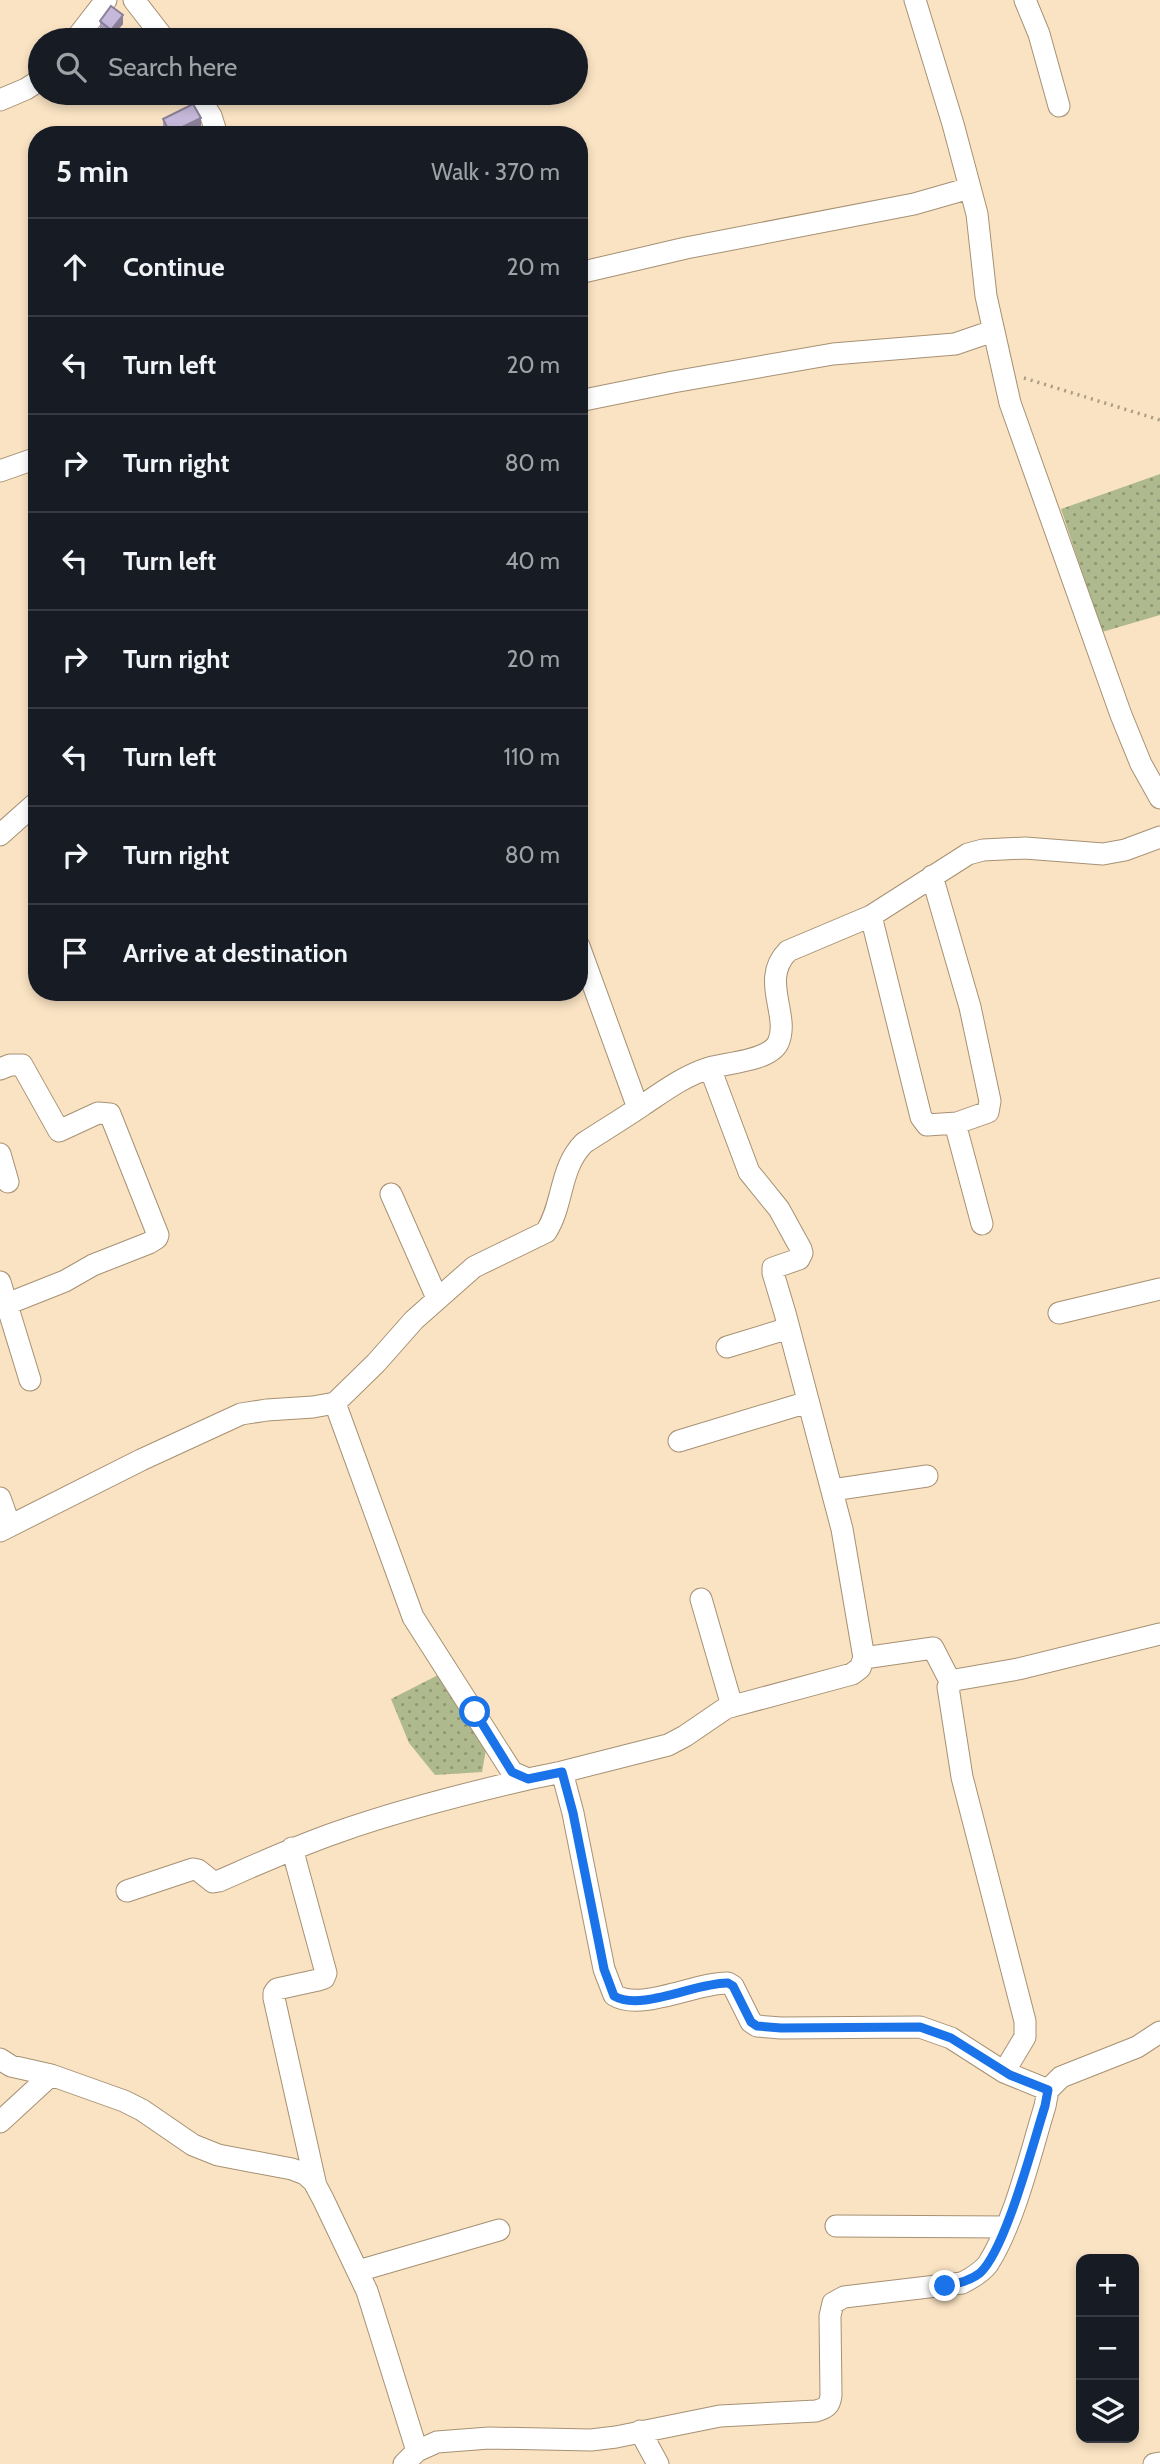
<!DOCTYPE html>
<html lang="en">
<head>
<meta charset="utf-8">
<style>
  :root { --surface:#171b24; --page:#20242c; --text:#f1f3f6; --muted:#9ea1a6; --line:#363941 }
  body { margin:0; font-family:Cabin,sans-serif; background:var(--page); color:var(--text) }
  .controls { position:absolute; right:21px; bottom:21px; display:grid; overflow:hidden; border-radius:14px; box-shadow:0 4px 10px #0003 }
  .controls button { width:63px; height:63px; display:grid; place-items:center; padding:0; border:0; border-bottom:2px solid var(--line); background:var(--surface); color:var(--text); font:35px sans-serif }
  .stop { position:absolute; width:21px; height:21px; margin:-16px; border:5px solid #1a73e8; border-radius:50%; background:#fff }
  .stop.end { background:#1a73e8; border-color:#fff; box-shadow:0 2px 7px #0008 }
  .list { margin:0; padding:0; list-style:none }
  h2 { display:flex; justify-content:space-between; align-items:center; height:91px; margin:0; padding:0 28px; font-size:30px }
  h2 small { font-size:23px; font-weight:400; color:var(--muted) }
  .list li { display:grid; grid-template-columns:46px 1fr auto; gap:21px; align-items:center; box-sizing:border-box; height:98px; padding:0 28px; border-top:2px solid var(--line) }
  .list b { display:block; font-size:26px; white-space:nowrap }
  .list em { font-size:23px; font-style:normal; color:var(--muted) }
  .icon { flex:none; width:38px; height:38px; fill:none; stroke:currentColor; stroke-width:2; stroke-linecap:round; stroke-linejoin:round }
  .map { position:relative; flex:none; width:1160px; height:2464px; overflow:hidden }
  .search { position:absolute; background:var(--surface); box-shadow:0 4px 10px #0003; left:28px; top:28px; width:560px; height:77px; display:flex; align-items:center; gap:18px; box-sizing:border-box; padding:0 24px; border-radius:38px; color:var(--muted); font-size:26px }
  .panel { position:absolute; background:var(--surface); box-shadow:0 4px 10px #0003; left:28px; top:126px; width:560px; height:875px; border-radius:28px }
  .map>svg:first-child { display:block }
  .green { fill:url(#green-dots) }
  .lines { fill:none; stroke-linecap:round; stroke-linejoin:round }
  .minor-casing { stroke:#a69173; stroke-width:23 }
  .path { stroke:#ab9a82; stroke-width:3.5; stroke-dasharray:2 5; stroke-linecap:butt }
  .minor { stroke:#fff; stroke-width:21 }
  .wall { fill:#a99ebb }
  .shaded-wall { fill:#8a8199 }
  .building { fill:#c5b8da; stroke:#8a8199; stroke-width:2 }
  .route { stroke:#1a73e8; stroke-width:9 }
</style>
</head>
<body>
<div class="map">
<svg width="1160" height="2464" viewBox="0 0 1160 2464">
  <defs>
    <pattern id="green-dots" width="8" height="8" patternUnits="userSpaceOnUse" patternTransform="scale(1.75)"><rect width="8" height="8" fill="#aeb98d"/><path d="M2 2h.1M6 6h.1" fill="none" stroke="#8f9773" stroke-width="1.8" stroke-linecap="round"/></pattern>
  </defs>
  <rect width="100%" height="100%" fill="#fae3c3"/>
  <path class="green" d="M1160,474v141l-58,17 -41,-123z
    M442,1673l45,71 -5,28 -47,3 -26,-32 -18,-44z"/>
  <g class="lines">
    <g class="minor-casing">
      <path id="minor" d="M134,0l31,40
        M915,0l38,124 24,90 9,82 24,107 111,312 20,49 19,34
        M1025,0l14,34 20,72
        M75,40l31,-40
        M196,93l15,23 6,19
        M0,100l26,-11 14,-9
        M579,273l107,-25 228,-44 56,-16
        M579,401l94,-19 160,-28 122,-10 38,-13
        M0,471l37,-13
        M0,835l37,-33
        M932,876l38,131 20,94 -2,11 -31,11 -1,4 26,97
        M871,916l50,201 6,8 30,-2
        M579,946l59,162
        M0,1069l10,-4h12l37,66 39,-18 12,1 48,121 -1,3 -8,5 -56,22 -28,16 -58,23
        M0,1154l8,28
        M391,1194l46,104
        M0,1282l30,98
        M1059,1313l101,-24
        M727,1347l62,-19
        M335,1403l78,214 99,155 16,7 34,-7 11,41 31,156 10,26c27,17 83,-13 114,-12l5,3 18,36 6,4 24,2 139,-1 31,11 53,34 44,18
        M679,1441l129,-39
        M832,1490l95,-14
        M0,1498l10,28
        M0,1531l141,-71 100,-46 26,-4 46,-3 22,-4 41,-40 38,-43 60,-53 72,-35c18,-28 13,-64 38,-89 20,-13 40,-25 59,-38 21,-14 41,-29 66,-37 17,-5 60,-7 69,-25 13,-28 -19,-63 10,-92l83,-35 97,-62 15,-4 42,-2 78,6 22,-4 35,-13
        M701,1599l31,107
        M864,1658l69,-10 18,35
        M562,1772l106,-27 17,-9 41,-28 126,-34 8,-6 4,-10 -22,-129 -57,-216 -12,-40v-5l26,-9 3,-6 -1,-4 -22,-40 -30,-37 -39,-104
        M292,1848l34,125 -2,5 -6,2 -41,9 -3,4v5l42,188
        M127,1891l66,-22 5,1 15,12 6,-1c39,-17 78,-35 119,-49 62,-22 126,-38 190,-53
        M0,2059l11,7 40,9 73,26 18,9 51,35 25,10 74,14 13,5 9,8 9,17 44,92 50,160
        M1004,2072l21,-35v-16l-63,-244 -14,-90 7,-7 63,-11 142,-35
        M0,2122l51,-47
        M836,2226l170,1
        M358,2271l141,-41
        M640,2431l18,33
        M404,2464l13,-13 20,-9 52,-4 102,2 25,-3 104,-21 96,-5c10,-3 14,-5 15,-16l-1,-79 3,-13 11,-6 118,-14c10,-5 19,-10 26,-19 27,-43 42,-109 57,-158l3,-16 13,-13 76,-30 23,-15
        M1154,2464l6,-1"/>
    </g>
    <path class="path" d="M1024,378l136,42"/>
    <use href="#minor" class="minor"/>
  </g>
  <path class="wall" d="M100,21l23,3 -12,14 -11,-9z
    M163,119l38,7 -17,9h-18l-3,-7z"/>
  <path class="shaded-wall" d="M123,15v9l-12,14v-8z
    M201,118v8l-17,9h-14v-2z"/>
  <path class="building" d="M111,6l12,9 -12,15 -11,-9z
    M193,104l8,14 -31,15 -7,-14z"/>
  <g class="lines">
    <path class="route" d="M475,1712l37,60 16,7 34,-7 11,41 31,156 10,27c27,16 83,-14 114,-13l5,3 18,36 6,4 24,2 139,-1 31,11 59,37 38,15 -3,16c-12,37 -39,143 -65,167 -10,8 -23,11 -35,13"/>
  </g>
</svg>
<div class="controls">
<button>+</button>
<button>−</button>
<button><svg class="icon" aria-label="layers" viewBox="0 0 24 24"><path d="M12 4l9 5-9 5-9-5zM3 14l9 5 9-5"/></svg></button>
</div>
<div class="stop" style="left:475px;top:1712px"></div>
<div class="stop end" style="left:945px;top:2286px"></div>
<div class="search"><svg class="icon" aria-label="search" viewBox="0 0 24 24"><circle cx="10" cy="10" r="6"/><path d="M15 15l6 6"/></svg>Search here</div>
<section class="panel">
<h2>5 min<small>Walk · 370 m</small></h2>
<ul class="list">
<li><svg class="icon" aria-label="ahead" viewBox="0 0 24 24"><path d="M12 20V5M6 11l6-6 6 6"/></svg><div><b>Continue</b></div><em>20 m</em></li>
<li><svg class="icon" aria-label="left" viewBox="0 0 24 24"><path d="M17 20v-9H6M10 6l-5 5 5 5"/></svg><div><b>Turn left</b></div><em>20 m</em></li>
<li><svg class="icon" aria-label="right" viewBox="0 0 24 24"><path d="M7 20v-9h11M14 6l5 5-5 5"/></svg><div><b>Turn right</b></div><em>80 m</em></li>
<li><svg class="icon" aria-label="left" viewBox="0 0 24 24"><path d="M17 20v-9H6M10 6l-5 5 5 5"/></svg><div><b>Turn left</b></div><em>40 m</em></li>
<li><svg class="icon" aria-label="right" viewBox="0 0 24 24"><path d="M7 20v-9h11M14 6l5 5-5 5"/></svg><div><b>Turn right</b></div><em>20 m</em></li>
<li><svg class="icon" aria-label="left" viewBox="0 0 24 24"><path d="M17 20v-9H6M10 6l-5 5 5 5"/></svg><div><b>Turn left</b></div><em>110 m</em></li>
<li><svg class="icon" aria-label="right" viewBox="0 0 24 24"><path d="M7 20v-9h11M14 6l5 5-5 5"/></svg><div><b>Turn right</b></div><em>80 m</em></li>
<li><svg class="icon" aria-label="arrive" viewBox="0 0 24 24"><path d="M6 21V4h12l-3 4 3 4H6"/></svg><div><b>Arrive at destination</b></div></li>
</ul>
</section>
</div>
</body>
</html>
